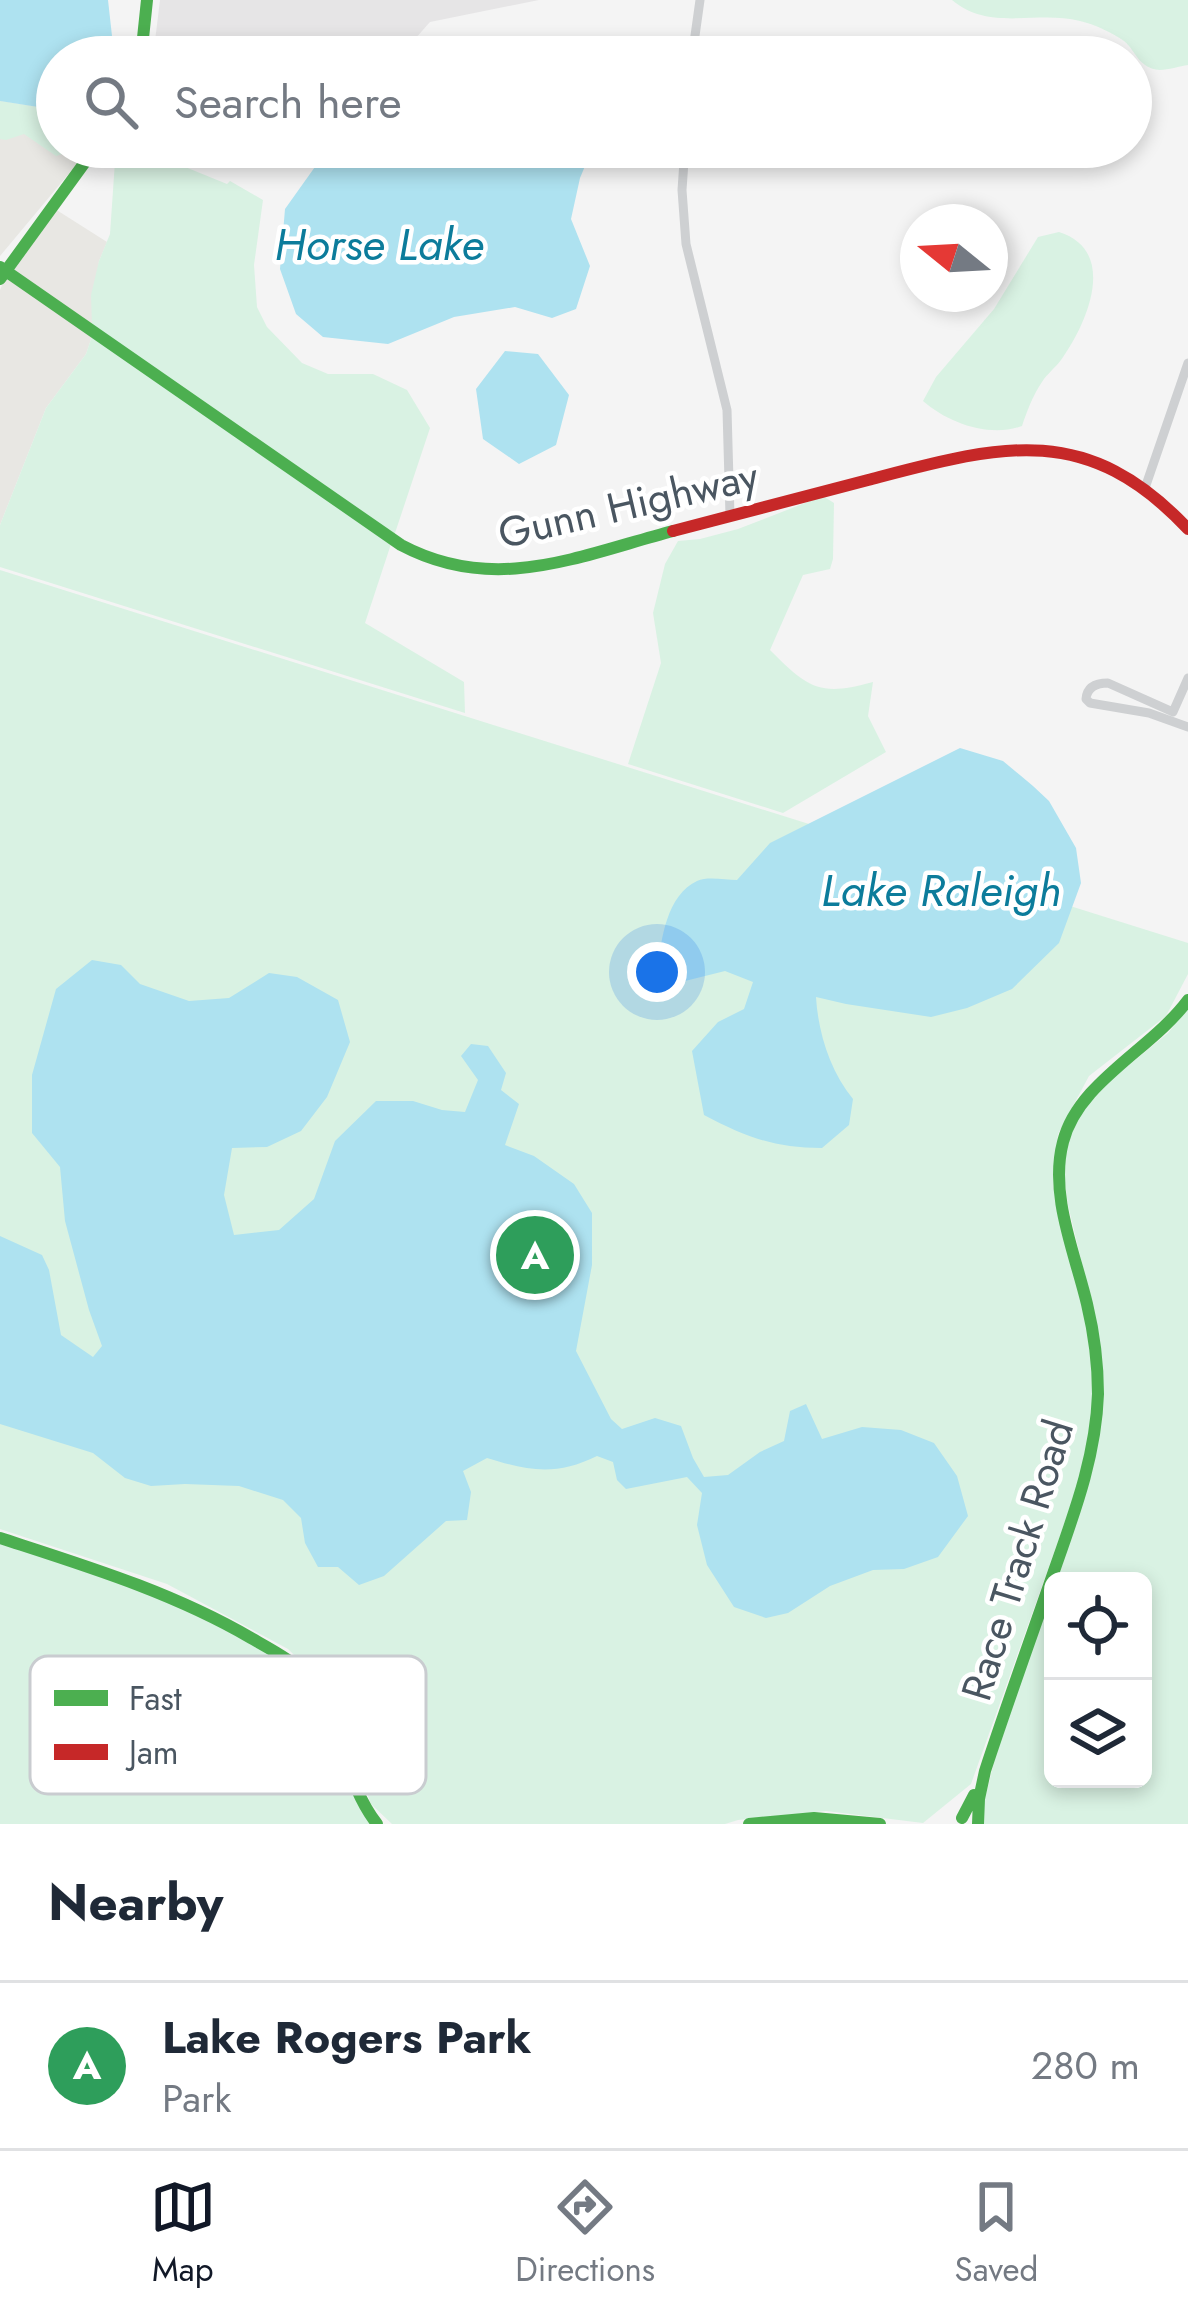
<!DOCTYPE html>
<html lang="en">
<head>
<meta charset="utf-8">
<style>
  :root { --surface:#fff; --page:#f6f6f7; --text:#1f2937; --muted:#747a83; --line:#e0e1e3; --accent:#111827 }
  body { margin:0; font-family:Jost,sans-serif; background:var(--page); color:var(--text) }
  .controls { position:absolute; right:36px; bottom:36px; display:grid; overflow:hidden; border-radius:18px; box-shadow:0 6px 18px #0003 }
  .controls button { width:108px; height:108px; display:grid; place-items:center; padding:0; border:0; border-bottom:3px solid var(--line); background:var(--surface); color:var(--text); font:60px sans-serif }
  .compass { position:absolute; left:900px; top:204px; width:108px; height:108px; border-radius:50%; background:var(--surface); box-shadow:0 6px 18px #0003; rotate:288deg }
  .you { position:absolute; left:657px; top:972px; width:42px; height:42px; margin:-30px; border:9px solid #fff; border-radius:50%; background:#1a73e8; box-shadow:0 0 0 18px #1a73e833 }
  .badge { display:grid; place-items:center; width:78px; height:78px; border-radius:50%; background:var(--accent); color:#fff; font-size:39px; font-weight:700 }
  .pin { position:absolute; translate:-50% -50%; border:6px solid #fff; box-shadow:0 3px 12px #0006 }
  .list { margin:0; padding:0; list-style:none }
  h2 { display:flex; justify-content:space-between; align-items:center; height:156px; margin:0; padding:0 48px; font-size:51px }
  h2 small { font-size:39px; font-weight:400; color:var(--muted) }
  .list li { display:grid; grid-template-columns:78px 1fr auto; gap:36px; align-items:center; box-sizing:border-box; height:168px; padding:0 48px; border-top:3px solid var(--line) }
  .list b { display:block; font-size:45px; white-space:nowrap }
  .list p { margin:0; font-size:39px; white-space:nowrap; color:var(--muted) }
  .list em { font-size:39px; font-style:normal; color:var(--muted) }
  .icon { flex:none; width:66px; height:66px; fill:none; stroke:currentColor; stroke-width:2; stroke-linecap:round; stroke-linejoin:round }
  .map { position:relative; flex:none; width:1188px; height:1824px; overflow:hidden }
  .search { position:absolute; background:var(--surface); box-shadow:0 6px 18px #0003; left:36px; right:36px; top:36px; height:132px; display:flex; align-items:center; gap:30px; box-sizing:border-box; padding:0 42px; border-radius:66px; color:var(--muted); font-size:45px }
  .sheet { height:324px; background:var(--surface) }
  nav { display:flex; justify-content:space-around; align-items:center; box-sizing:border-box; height:168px; border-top:3px solid var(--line); background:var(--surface); font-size:33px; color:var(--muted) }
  nav a { display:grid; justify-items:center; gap:6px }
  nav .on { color:var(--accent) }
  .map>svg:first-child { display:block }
  .commercial { fill:#e8e7e3 }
  .education { fill:#e6e5e6 }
  .green { fill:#d9f2e3 }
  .water { fill:#aee2f0 }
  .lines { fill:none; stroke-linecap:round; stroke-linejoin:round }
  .street { stroke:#ced0d2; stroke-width:9 }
  .fast { stroke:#4caf50; stroke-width:12 }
  .jam { stroke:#c62828; stroke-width:12 }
  .labels { text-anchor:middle; stroke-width:9; stroke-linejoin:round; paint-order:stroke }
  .street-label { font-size:42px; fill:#4a5661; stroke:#fff }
  .water-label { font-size:45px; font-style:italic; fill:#0c7c9b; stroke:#fff }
  .key { fill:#fff; stroke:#c9ccd0; stroke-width:3 }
  .key-label { font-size:33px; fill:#4a5661 }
</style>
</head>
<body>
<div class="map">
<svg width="1188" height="1824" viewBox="0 0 1188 1824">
  <rect width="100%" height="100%" fill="#f4f4f4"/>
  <path class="commercial" d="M0,101l57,9v37h34l-91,109z
    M55,209l52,33 -8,19 -7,65 -81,-57z
    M6,276l86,60 -6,18 -40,54 -46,117v-235z"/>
  <path class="education" d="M160,0h379l-109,22 -31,35h-192l-52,-16z"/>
  <path class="green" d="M952,0h236v65c-8,1 -20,5 -28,5 -22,-2 -23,-18 -36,-29 -11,-8 -30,-17 -44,-20 -44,-11 -90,11 -128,-21z
    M0,101l57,9v37h28l-29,9 -32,-22 -18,6 -6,-1z
    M116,147h20l91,37 3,-3 33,19 -9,65 3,42 10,20 35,36 26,11h45l34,16 23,38 -36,108 -302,-210 -1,-31 8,-34 11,-27z
    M1059,232c60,19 28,92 2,128 -6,8 -14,14 -19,22 -9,13 -15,29 -20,44 -32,12 -74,-3 -99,-25l13,-24 58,-68 44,-72z
    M92,336l299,208 -26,79 99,59 1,31 -465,-146v-42l46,-117 40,-54z
    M823,496l11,7 -1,56 -3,10 -27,6 -33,75c38,38 49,47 103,32l-5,34 18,36 -103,61 -155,-49 33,-101 -8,-50 12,-49 13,-23 22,-2 38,-10z
    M0,570l1188,373v31l-22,42 -77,60 -31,58 -5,52 35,138 6,71 -9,71 -114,318 -48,39 -97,-12 -88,9 -13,4h-333l-21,-20 -45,-117 -38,-38 -121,-65 -167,-55z
    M1188,1008v816h-205l-2,-9 13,-53 59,-176v193h90v-198h-88l36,-111 4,-151 -27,-114 -5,-37 6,-34 21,-37 78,-64z
    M0,1542c88,29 176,53 255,102 18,11 38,22 52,38 26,32 48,102 65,142h-372z"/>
  <path class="water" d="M0,0h108l6,54 -6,3h-51v53l-57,-9z
    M332,147h261l-13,31 -9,41 19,47 -14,43 -24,9 -37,-11 -61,10 -66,27 -65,-7 -27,-23 -16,-45 5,-60 37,-52z
    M505,351l33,3 31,41 -13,50 -37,19 -36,-25 -7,-50z
    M960,748l43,13 30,25 16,15 27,47 5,35 -22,60 -47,46 -45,19 -36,9 -85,-13 -30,-7c2,35 14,74 37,102l-4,26 -27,23c-48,0 -76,-11 -118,-33l-12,-64 26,-29 26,-13 9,-27 -28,-11 -44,11 -23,-14c3,-29 9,-73 39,-87 11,-5 28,-1 40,-1l33,-37z
    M92,960l29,5 19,19 49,17 40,-3 40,-25 28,4 41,23 12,42 -23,55 -26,34 -34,16 -35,1 -8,47 10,40 45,-5 35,-31 21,-58 41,-40h37l29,9 23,2 13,-32 -17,-24 10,-12 17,2 18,27 -5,17 18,14 -14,41 29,11 40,28 18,29v52l-16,86 35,68 11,10 33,-11 26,8 12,32 11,19 24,-2 32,-23 24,-11 6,-30 16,-7 16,35 40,-12 39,3 33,13 23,33 11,40 -30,41 -34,12 -31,1 -43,16 -42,27 -22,5 -32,-11 -27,-42 -10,-40 5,-32 -15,-16 -61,12 -9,-9 -4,-18 -16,-6c-40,20 -69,15 -110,2l-24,13 8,21 -4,28 -21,1 -62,55 -25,9 -21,-18h-20l-13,-24 -4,-25 -18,-18 -44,-14 -54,-2 -34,2 -26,-8 -32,-25 -93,-29v-188l42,19 7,15 12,65 32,22 9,-11 -13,-36 -24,-89 -5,-54 -28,-34v-58l24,-86z"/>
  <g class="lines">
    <path class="street" d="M692,57l8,-57
      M685,147l-3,43 4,54 41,166 3,106
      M1145,488l43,-125
      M1188,678l-15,34 -65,-29c-12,0 -21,4 -22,16l4,4 59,10 39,14"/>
    <path class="fast" d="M141,57l6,-57
      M0,267l401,278c94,50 177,11 272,-14
      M0,279l96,-132
      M0,1538c86,28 172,54 251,100 21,12 45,24 60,43 32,43 32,99 66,143
      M962,1818l12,-23
      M749,1824l65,-6 66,6
      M978,1824l1,-25 6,-28c22,-67 46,-133 69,-200 20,-57 42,-115 44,-177 0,-30 -4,-61 -11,-90 -12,-51 -38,-109 -24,-162 15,-60 88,-92 125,-142"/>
    <path class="jam" d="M673,531c65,-17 130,-34 195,-51 130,-34 217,-61 320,49"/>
  </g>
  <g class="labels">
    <g class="street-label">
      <text transform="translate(628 504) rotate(-13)" y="15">Gunn Highway</text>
      <text transform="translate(1017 1560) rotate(-73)" y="15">Race Track Road</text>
    </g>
    <g class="water-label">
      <text x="379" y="260">Horse Lake</text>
      <text x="941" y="906">Lake Raleigh</text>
    </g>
  </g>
  <rect x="30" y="1656" width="396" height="138" rx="18" class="key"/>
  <rect x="54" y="1690" width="54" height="16" fill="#4caf50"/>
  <rect x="54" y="1744" width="54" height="16" fill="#c62828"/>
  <g class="key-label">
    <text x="129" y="1710">Fast</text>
    <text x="129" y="1764">Jam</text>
  </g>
</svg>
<div class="controls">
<button><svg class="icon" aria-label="locate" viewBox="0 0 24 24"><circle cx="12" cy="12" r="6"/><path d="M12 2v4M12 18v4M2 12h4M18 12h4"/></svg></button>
<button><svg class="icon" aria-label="layers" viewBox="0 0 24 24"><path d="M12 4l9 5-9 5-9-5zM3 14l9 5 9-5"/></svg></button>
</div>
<svg class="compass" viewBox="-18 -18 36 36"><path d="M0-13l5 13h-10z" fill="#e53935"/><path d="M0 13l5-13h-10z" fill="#747a83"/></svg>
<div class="you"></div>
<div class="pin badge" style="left:535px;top:1255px;background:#2e9e5b">A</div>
<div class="search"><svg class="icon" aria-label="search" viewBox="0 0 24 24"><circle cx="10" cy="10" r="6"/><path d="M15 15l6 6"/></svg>Search here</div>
</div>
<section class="sheet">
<h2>Nearby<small></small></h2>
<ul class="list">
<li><span class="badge" style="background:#2e9e5b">A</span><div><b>Lake Rogers Park</b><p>Park</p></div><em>280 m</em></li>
</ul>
</section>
<nav>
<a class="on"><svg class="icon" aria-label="map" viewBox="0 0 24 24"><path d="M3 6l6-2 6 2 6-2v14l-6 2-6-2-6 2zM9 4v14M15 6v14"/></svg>Map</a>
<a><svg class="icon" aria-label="directions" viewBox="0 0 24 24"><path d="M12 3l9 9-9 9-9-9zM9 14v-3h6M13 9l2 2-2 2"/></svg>Directions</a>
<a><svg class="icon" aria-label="saved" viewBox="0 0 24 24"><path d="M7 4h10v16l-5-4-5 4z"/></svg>Saved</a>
</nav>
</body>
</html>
